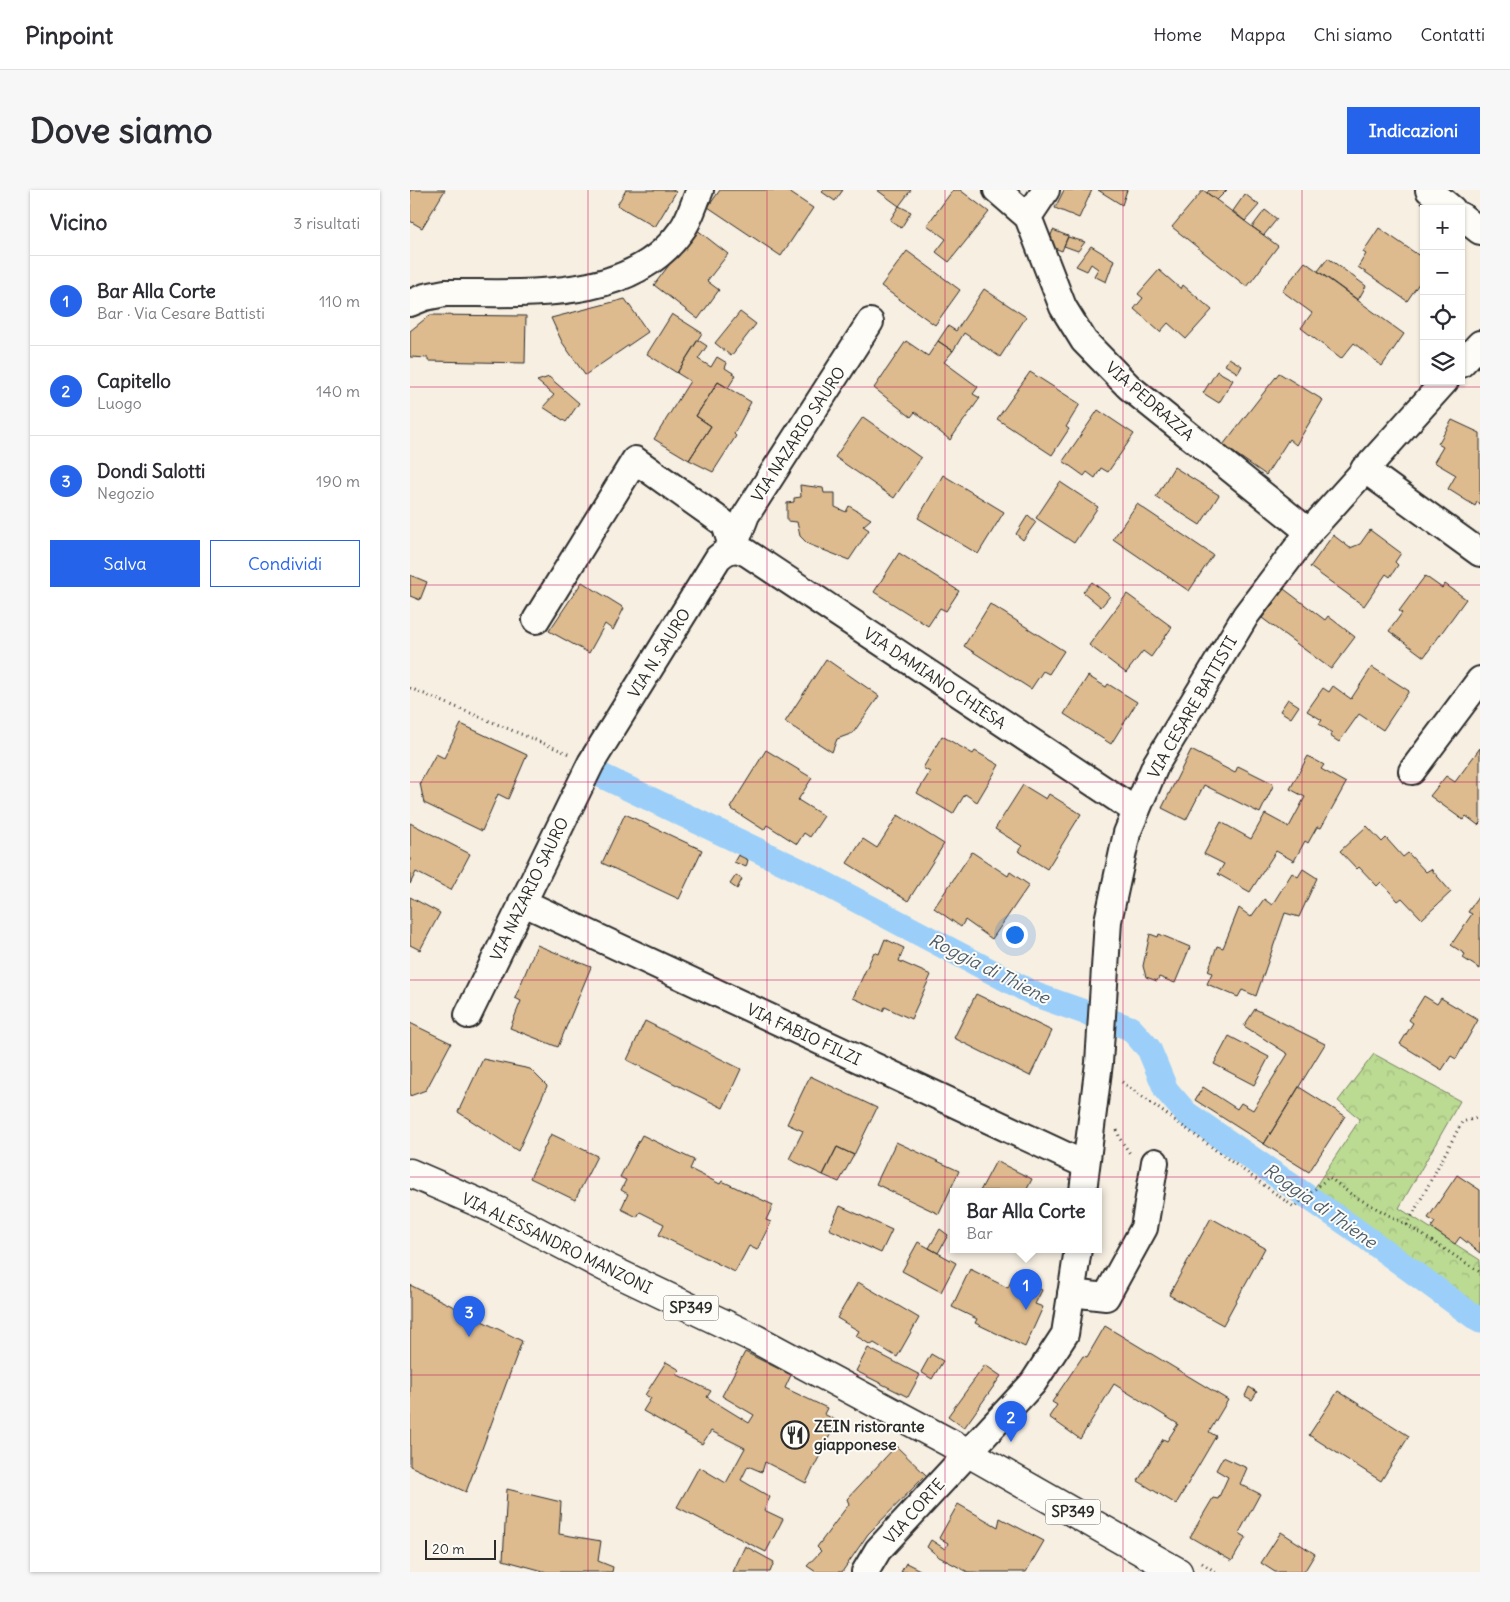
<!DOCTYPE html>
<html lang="it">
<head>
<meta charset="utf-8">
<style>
  :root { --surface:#fff; --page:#f7f7f7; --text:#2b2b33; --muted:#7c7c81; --line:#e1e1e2; --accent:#2563eb }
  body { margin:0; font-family:Delius,sans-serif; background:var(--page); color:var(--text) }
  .controls { position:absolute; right:15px; top:15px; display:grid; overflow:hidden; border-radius:0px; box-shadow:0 1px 4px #0004 }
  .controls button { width:45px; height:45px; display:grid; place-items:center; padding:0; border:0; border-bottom:1px solid var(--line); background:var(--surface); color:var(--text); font:25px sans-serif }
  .scale { position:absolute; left:15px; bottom:12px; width:71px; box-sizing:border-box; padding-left:5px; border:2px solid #2b2b2b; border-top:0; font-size:14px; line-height:18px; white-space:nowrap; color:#2b2b2b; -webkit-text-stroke:4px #fdfcf7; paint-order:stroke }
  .you { position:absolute; left:604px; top:744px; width:18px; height:18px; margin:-12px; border:4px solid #fff; border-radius:50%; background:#1a73e8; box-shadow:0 0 0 8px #1a73e833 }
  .badge { display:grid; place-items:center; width:32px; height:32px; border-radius:50%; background:var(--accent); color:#fff; font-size:16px; font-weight:700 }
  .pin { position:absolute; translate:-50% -41px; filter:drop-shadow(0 1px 2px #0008) }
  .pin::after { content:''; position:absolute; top:26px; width:18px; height:15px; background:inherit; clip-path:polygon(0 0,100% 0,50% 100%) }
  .popup { position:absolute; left:540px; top:998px; width:152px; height:65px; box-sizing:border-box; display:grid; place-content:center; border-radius:0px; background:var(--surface); filter:drop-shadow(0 1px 4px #0005); font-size:16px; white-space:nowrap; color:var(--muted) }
  .popup b { font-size:19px; color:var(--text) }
  .popup::after { content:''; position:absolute; left:50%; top:100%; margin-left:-10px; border:10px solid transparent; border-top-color:var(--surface) }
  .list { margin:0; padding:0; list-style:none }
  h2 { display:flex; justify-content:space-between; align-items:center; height:65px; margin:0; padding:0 20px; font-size:21px }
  h2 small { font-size:16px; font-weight:400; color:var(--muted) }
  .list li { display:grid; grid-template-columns:32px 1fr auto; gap:15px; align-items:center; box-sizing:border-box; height:90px; padding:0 20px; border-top:1px solid var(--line) }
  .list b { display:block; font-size:19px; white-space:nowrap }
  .list p { margin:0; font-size:16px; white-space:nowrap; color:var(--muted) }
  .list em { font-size:16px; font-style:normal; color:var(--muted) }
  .actions { display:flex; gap:10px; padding:15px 20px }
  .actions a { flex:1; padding:11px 0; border:1px solid var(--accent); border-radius:0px; text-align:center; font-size:18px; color:var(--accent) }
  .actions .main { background:var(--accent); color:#fff }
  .icon { flex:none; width:28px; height:28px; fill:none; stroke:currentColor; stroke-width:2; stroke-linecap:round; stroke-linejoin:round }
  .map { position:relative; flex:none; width:1070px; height:1382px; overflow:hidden; border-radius:0px }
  header { display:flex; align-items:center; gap:30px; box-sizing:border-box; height:70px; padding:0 25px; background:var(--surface); border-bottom:1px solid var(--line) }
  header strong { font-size:24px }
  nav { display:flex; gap:28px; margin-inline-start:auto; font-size:18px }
  .intro { display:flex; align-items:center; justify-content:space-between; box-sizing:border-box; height:120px; padding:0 30px }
  h1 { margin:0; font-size:35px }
  .button { padding:12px 22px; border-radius:0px; background:var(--accent); color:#fff; font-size:18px; font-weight:700 }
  main { display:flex; gap:30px; padding:0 30px }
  aside { flex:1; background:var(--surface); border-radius:0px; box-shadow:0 1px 4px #0004 }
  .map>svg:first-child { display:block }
  .park { fill:url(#park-crowns); stroke:#73825e }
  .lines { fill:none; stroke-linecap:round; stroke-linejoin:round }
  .canal { stroke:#9bcff9; stroke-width:25 }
  .building { fill:#ddbb8f; stroke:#2b2b2b }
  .minor-casing { stroke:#2b2b2b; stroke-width:30 }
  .major-casing { stroke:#2b2b2b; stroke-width:31 }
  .path { stroke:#2b2b2b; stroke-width:3; stroke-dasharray:1 4; stroke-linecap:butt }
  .minor { stroke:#fdfcf7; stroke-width:26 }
  .major { stroke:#fdfcf7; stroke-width:28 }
  .grid { fill:none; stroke:#c2185b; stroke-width:1; stroke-opacity:0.55 }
  .labels { text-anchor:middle; stroke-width:4; stroke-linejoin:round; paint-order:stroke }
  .shield { fill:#fdfcf7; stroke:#6a6a68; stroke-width:1 }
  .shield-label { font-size:15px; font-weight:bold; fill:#2b2b2b }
  .street-label { font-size:16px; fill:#2b2b2b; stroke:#fdfcf7 }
  .poi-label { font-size:16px; font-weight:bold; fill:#2b2b2b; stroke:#fdfcf7; text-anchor:start }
  .water-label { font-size:18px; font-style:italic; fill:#4d5c69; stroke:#fdfcf7 }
</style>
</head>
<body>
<header>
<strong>Pinpoint</strong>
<nav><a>Home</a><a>Mappa</a><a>Chi siamo</a><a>Contatti</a></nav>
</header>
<div class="intro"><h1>Dove siamo</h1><a class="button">Indicazioni</a></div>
<main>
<aside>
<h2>Vicino<small>3 risultati</small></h2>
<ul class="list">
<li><span class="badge">1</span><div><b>Bar Alla Corte</b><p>Bar · Via Cesare Battisti</p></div><em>110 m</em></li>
<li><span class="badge">2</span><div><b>Capitello</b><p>Luogo</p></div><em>140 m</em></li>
<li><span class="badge">3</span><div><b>Dondi Salotti</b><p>Negozio</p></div><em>190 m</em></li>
</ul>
<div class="actions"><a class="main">Salva</a><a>Condividi</a></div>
</aside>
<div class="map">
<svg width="1070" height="1382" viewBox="0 0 1070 1382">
  <defs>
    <pattern id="park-crowns" width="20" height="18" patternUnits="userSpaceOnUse" patternTransform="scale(1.25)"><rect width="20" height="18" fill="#bbda92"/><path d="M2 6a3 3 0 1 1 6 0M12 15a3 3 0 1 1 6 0" fill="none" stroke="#a1bb7e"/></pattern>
  </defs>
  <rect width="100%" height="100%" fill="#f7efe2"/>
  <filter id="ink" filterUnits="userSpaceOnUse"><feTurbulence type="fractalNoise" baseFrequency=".02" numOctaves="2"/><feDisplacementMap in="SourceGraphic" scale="10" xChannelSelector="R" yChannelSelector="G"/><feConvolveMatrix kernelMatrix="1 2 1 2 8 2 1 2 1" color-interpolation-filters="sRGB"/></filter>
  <g filter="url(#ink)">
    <path class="park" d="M964,864l86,47 -61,107 81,52v55l-168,-123 48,-73 -22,-18z"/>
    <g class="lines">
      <path class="canal" d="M188,584l203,97 235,124 94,33 19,21 17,41 20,23 167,115 127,93"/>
    </g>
    <path class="building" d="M0,0h35l-23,38 -12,-7z
      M216,0h47l3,2 -21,35 -38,-22z
      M310,0h66l27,18 -32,48 -73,-49z
      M414,0h19l-8,11 -13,-9z
      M467,0h34l-12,16z
      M543,0h7l29,22 -40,50 -13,-10 10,-13 -19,-14z
      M654,0h28l-13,28 -24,-10z
      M688,0h29l-5,15z
      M793,0l75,56 -31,41 -75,-60z
      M799,0h18l-10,10 -10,-7z
      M835,4l14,11 -14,16 -12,-10z
      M489,16l12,6 -10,16 -11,-8z
      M855,20l12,9 -13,16 -12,-8z
      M969,38l45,31v17l-17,25 -49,-34 8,-13 -3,-2z
      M286,39l32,25 -21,27 12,9 -21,29 -44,-34z
      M643,40l15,6 -6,15 -15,-6z
      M658,47l17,5 -7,9 -14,-5z
      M681,56l23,14 -8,22 -12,-6 4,-7 -7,-5 -4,7 -11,-5z
      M497,61l53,39 -25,35 -54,-39z
      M918,68l38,28 -8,14 -40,-29z
      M895,72l99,72 -22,32 -28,-23 -13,16 -40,-31 11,-15 -30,-22z
      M749,80l22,19 2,-4 29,25 -26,29 -18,-16 -8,9 -26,-23 9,-11 -5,-4z
      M574,99l42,28 -26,40 -36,-24 -11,18 -15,-10 10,-15 8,5z
      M215,109l23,33 -63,43 -23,-33 -11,-24z
      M330,122l16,12 -25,32 -16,-13z
      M262,124l30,19 -25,40 -30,-19z
      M20,125l96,1 -1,47 -97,-2v-3l-18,-1v-26z
      M288,150l9,6 -9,13 13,8 6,-10 10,6 -2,5 11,7 -8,13 -10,-6 -22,34 15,10 -22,34 -35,-21 36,-58 -13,-8z
      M496,151l22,15 10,-15 15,10 -9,11 34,25 -5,7 7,4 -30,42 -35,-28 -4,5 -37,-29z
      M819,168l13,8 -4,7 -13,-8z
      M807,181l16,9 -14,23 -16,-10z
      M620,182l50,32 -14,23 3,2 -17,26 -55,-36z
      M869,183l44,27 -27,45 -7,-6 -23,36 -43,-30z
      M139,187l30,26 -13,19 -23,-15 11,-12 -17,-14z
      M308,192l33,20 -17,32 2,2 -23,36 -24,-12 22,-34 -15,-10z
      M688,220l36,24 -26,38 -7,-4 -6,10 -8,-6 -3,4 -21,-15z
      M453,227l58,41 -27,40 -59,-41z
      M1042,230l28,13v71l-3,-2 -2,4 -27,-17 8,-14 -22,-13 9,-15 -5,-3z
      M764,277l45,28 -19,30 -44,-28z
      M533,285l61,37 -26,42 -60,-36z
      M650,292l38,25 -24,36 -38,-25z
      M390,295l23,3 1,5h11v14l11,5 3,-6 22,13 -8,7 6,4 -20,30 -41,-16 -8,-8 -3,-14 -10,-1v-18l7,-1v-4l7,-1z
      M727,314l76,51 -24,36 -76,-52z
      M618,325l8,7 -13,18 -7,-6z
      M960,340l31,23 -6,9 3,3 -8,12 -4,-3 -22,32 -54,-39 23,-32 17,13 10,-4z
      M489,363l60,38 -13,20 -6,-3 -12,18 -54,-34z
      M0,385l17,7 -7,18 -10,-4z
      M1015,386l17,12 3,-4 21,15 -42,58 -35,-26 13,-18 -3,-2z
      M172,392l42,26 -11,22 -8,-6 -16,29 -40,-22z
      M682,392l18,14 -9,11 -18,-15z
      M874,399l41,31 3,-4 27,21 -24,32 -69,-51z
      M717,404l45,33 -21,30 -8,-6 -17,22 -37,-28z
      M580,414l74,47 -15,23 -6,-3 -12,18 -67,-43z
      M416,469l53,37 -26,37 -16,6 -5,13 -47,-30z
      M962,477l37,24 -26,39 -24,-16 -20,28 -9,-6 2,-3 -13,-9 3,-4 -15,-9 16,-23 6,4 4,-6 18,13z
      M678,486l18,11 2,-3 29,18 -26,42 -47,-30z
      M878,509l11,7 -8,12 -11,-7z
      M51,534l66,31 -19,44 -10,-5 -16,37 -58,-28 -4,-20 16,-29 8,4z
      M532,546l31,18 2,-3 24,14 -22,37 -12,-8 -12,20 -36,-21 13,-21 -7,-4z
      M1070,558v75l-2,2 -12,-9 -3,4 -33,-24 16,-20 9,6z
      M356,560l46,28 -14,22 26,16 -14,21 -6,-4 -7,11 -30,-19 -3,5 -34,-22z
      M781,560l44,23 3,-7 36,18 -14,29 -56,-28 -18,35 -24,-12z
      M898,566l16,9 -3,4 25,14 -25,45 -4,-1 -9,16 -3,-2 -11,20 -18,-10 -26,41 -32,-18 6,-10 -20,-10 17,-32 30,17 14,-25 24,13 16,-30 -15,-8z
      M613,595l23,14 3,-5 32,20 -34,55 -29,-18 4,-5 -27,-17z
      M215,624l77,36 -23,49 -77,-36z
      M488,625l46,29 -36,57 -61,-38 16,-24 14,9z
      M0,633l60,31 -19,36 -35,-18 -6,12z
      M957,636l15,16 4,-4 17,19 5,-4 18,19 5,-3 20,23 -29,27 -20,-21 -4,3 -17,-19 -4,4 -18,-19 -2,2 -17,-18z
      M562,662l36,24 2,-4 19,13 -37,54 -27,-19 -4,7 -27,-19z
      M328,665l10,5 -2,7 -12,-5z
      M893,679l14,9 -18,39 -14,-4 -29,83 -14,-6 -4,7 -31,-13 5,-11 -4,-2 9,-25 6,2 16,-40 12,9 13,-18 8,6 20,-32 6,4z
      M326,685l6,4 -5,10 -7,-5z
      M1070,704v75l-17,-11 2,-4 -14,-9 21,-31 -4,-2z
      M0,707l30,16 -20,37 -10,-5z
      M740,744l8,3 1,-3 31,13 -15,36 -16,-6 -2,4 -11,-4 -3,-11z
      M475,749l19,9 -5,13 32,14 -20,44 -26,-12 -2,4 -30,-13 21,-46 5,2z
      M127,755l54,22 -33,80 -48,-19 11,-27 -6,-3z
      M566,804l76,37 -22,45 -76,-38z
      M1014,806l13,8 4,-6 37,22 -22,39 -5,-3 -9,14 -42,-26 13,-21 -4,-3z
      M845,819l70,35 -61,100 -69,-44 8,-13 34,22 4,-6 12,7 35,-56 -44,-28z
      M235,831l96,48 -18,39 -96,-48z
      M0,833l41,20 -25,47 -16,6z
      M819,846l40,21 -15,28 -40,-21z
      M73,869l47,10 17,17 -29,65 -60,-39z
      M400,886l67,32 -23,47 -17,-8 -14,28 -34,-16 14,-28 -16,-7z
      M889,897l46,29 -36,56 -45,-28z
      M141,944l46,22 -22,44 -45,-22z
      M232,945l52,25 -4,9 30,15 2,-3 51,24 -7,15 5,2 -14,28 -8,-4 -14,26 -76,-37 5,-11 -24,-12 -3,5 -16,-8 7,-15 -7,-4 5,-10 -6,-3z
      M486,952l63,29 -20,43 -63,-30z
      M427,957l17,8 -15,27 -16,-7z
      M586,971l36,18 -6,12h-46z
      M1047,985l23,15v63l-20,-16 -5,7 -24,-16 4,-6 -7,-4z
      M430,1016l52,24 -11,23 -52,-24z
      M801,1028l54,30 -42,77 -54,-30z
      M530,1039l8,6 -10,18 -9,-5z
      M508,1052l38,21 -15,29 -39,-21z
      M560,1079l38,19 5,-12 29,14 -7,14 8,3 -18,40 -50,-24 2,-4 -25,-12z
      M448,1092l61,36 -22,39 -23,-14 -3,2 -15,-9 3,-5 -22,-13z
      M0,1095l112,56 -56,151 -56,-26z
      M695,1136l123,74 -19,32 7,4 -40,68 -38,-23 25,-42 4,2 11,-17 -64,-40 -34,55 -31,-22 8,-12 -5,-3 31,-46 4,1z
      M458,1158l52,27 -12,22 -52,-26z
      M335,1162l46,23 -6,13 42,20 -3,6 13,7 -31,62 -41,-21 -3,10 -14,-6 -7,14 29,17 -6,13 19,9 -17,33 -89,-45 22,-40 27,16 19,-35 -34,-17 -9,13 -59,-33 8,-13 -6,-3 21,-33 14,8 -4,4 35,17 -4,6 42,26 5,-8 -32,-19z
      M521,1164l12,7 -11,18 -11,-7z
      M575,1175l16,11 -37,52 -16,-12z
      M839,1197l8,5 -5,8 -7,-4z
      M928,1201l71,45 -28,45 -72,-46z
      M486,1256l30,29 -58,59 -26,38h-26l-9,-6 14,-15 -4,-4 32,-43 -2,-5z
      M813,1267l24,11 -7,16 20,10 -21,39 7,4 -14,24 -42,-24 23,-39 5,1 10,-22 -12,-7z
      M97,1299l54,13 -2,32 42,7 -3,20 15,6 -1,5h-65l-44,-12z
      M548,1314l40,23 2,-9 44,23 -18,31h-58l-29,-15 -12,-10 4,-7 14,9 3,-6 -9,-5z
      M871,1342l34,22 -11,18h-29l-14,-9z
      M335,1356l29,16 -4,10h-37z
      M496,1373l18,9h-23z"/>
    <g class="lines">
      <g class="minor-casing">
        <path id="minor" d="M587,0l31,27 35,90 21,34 45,46 180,145
          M1019,0l23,19
          M1051,26l19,15
          M618,27l18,-27
          M0,113l15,-6 20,-4c78,-1 184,11 236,-62 9,-11 13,-28 19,-41
          M1051,174l19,-20
          M954,279l116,84
          M323,359l13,-34 124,-193
          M126,430l99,-160 90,64 8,25
          M1002,581l68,-91
          M112,712l564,263
          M58,825l123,-252 127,-205c10,-9 17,-11 29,-5l389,258
          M673,1001l16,-128 9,-142 19,-88 29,-69 90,-149 63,-83 136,-151
          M661,1103l35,4 38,-69 11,-66
          M455,1382l13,-22 155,-167 32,-49 13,-85"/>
      </g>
      <g class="major-casing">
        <path id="major" d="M0,983l88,38 107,56 149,71 213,114 211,120"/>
      </g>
      <path class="path" d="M0,498l159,66
        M712,892l172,125 35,-30 23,18 55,30 73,47
        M707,940l3,9 11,16
        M997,1035l55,-103 18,-5
        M792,1373l14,9"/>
      <use href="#minor" class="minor"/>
      <use href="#major" class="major"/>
    </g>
  </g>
  <path class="grid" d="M178,0v1382M357,0v1382M535,0v1382M713,0v1382M892,0v1382M0,197h1070M0,395h1070M0,592h1070M0,790h1070M0,987h1070M0,1185h1070"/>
  <defs>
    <g id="restaurant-ring" transform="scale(1.4375)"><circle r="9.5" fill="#fdfcf7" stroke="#2b2b2b" stroke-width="1.5"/><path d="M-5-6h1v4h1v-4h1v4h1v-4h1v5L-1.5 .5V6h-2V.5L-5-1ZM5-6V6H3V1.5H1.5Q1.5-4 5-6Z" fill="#2b2b2b"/></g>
  </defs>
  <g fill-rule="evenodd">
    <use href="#restaurant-ring" x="385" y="1245"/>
  </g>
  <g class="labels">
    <g class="shield">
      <rect x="253.5" y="1105.5" width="55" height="25" rx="4"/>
      <rect x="635.5" y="1309.5" width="55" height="25" rx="4"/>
    </g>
    <g class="shield-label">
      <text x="281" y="1123">SP349</text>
      <text x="663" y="1327">SP349</text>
    </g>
    <g class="street-label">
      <text transform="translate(740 211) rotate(41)" y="6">VIA PEDRAZZA</text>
      <text transform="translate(388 244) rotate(-57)" y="6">VIA NAZARIO SAURO</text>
      <text transform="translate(249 463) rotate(-58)" y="6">VIA N. SAURO</text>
      <text transform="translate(525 488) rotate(34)" y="6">VIA DAMIANO CHIESA</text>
      <text transform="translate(782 517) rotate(-60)" y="6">VIA CESARE BATTISTI</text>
      <text transform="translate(119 699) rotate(-64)" y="6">VIA NAZARIO SAURO</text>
      <text transform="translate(394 844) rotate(25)" y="6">VIA FABIO FILZI</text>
      <text transform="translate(147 1053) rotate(26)" y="6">VIA ALESSANDRO MANZONI</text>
      <text transform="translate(504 1321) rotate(-48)" y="6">VIA CORTE</text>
    </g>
    <g class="poi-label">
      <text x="404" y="1242">ZEIN ristorante<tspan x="404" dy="18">giapponese</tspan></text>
    </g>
    <g class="water-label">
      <text transform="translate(579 779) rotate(27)" y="6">Roggia di Thiene</text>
      <text transform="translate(910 1016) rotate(35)" y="6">Roggia di Thiene</text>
    </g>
  </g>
</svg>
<div class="controls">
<button>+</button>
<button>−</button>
<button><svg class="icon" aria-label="locate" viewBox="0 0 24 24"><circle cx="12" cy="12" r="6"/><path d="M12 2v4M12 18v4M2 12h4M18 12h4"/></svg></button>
<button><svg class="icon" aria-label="layers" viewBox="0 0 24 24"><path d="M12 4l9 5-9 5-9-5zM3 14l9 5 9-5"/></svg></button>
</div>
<div class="scale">20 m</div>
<div class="you"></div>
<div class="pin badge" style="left:616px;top:1120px">1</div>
<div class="popup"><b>Bar Alla Corte</b>Bar</div>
<div class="pin badge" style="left:601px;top:1252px">2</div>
<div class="pin badge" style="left:59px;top:1147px">3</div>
</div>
</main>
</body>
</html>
